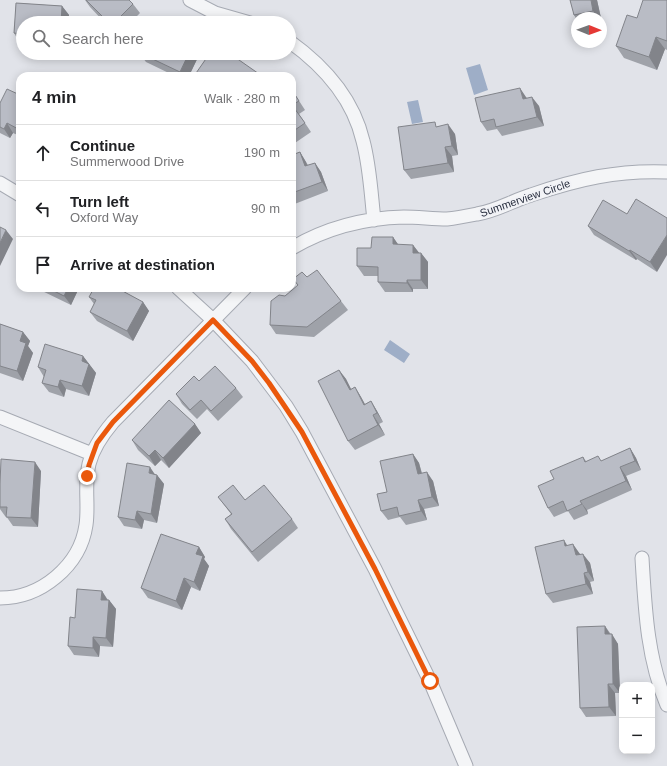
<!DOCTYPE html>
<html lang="en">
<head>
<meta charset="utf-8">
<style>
  :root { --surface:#fff; --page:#f6f6f6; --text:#202124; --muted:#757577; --line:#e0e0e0 }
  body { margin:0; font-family:Helvetica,sans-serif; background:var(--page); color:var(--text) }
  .controls { position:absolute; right:12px; bottom:12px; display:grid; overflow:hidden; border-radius:8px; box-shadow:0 2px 10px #0003 }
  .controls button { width:36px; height:36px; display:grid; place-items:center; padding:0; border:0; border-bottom:1px solid var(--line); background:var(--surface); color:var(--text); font:20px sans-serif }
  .compass { position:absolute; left:571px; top:12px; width:36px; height:36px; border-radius:50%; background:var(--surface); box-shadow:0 2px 10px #0003; rotate:91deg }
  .stop { position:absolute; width:12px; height:12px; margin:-9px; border:3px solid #ea580c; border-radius:50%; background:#fff }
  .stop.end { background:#ea580c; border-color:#fff; box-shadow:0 1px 4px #0008 }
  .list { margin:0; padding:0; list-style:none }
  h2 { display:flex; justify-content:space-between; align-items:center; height:52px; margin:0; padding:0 16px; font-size:17px }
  h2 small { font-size:13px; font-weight:400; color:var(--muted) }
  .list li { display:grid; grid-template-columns:26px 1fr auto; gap:12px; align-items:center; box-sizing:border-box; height:56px; padding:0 16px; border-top:1px solid var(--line) }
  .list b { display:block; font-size:15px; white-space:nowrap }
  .list p { margin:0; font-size:13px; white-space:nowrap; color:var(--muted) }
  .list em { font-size:13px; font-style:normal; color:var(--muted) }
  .icon { flex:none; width:22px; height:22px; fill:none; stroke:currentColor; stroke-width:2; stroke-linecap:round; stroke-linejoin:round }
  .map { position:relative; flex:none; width:667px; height:766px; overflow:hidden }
  .search { position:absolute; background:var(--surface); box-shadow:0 2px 10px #0003; left:16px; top:16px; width:280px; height:44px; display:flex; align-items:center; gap:10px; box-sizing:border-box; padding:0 14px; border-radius:22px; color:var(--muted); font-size:15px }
  .panel { position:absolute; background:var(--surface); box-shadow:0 2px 10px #0003; left:16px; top:72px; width:280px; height:220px; border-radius:12px }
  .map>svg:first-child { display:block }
  .water { fill:#9eaec7 }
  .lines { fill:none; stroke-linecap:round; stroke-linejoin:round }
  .street-casing { stroke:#a6aab3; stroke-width:15 }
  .street { stroke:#f4f5f7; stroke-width:13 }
  .wall { fill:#9fa2a9 }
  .shaded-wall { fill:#82848a }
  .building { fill:#b9bcc5; stroke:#82848a }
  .route { stroke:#ea580c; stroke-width:5 }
  .labels { text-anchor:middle; stroke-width:4; stroke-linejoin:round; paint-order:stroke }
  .street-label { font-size:11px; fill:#2a3040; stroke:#f1f2f6 }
</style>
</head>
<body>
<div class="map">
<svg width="667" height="766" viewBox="0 0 667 766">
  <rect width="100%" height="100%" fill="#e1e3e9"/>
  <path class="water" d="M480,64l8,26 -14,5 -8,-27z
    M418,100l5,22 -11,2 -5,-22z
    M390,340l20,14 -6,9 -20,-13z"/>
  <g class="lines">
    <g class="street-casing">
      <path id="street" d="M190,0l25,13 35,10
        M289,41c35,25 64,57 74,100 7,26 8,53 11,79
        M0,183l20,12
        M292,248c34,-20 73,-30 112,-31 14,0 29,2 43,2 10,-1 20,-3 30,-5 19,-3 35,-13 54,-19 47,-16 86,-25 136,-23
        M178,288l35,32 39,41 34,45 16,26 73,137 55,112 36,85
        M0,417l92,37
        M642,558c3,50 5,100 25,147
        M0,598c41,0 80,-32 86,-73 3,-20 -2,-40 3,-61 4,-16 13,-29 24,-42l132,-134"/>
    </g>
    <use href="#street" class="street"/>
  </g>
  <path class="wall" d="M85,0h44l4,4 7,9 -10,10h-25l-15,-16z
    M570,0h27l4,18h-24v2l-3,-5z
    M667,0v50l-2,-1 -8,21 -33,-12 -8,-12 21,-28z
    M16,3l46,3 7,9 -1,8h-45v20h-3l-6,-10z
    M139,53h61l-11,23h-14l-29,-14z
    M292,90l13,20 -6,4 12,18 -19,13z
    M20,95v41l-7,-3 -3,5 -10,-5v-30z
    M526,97l1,1 12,8 5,20 -42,10 -5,-7 -10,2 -6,-9z
    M438,126l17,8 3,21 -6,1 2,16 -43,7 -7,-9z
    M300,152l6,10 2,3 7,-2 6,9 7,19 -36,14v-50z
    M627,214l30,58 -20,-13 -1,1 -42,-25 -6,-9z
    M393,237l5,8h15l6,8h2l7,9v27h-15v3h-28l-7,-10v-6h-14l-7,-10 14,-18z
    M307,277l34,24 7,9 -34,27 -38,-3 -6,-9 15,-29 13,-10 -5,-7z
    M36,288h43l-8,17z
    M89,297l54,5 6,9 -16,30 -36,-20 -7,-9 4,-8z
    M0,324l23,8 7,9 -2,5 5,7 -10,28 -23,-8z
    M83,356l13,17 -7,23 -23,-7 -2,8 -15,-5 -7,-9 2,-6 -6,-10z
    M339,370l7,9 5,10 4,-2 6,10 4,7 6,-3 6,10 6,11 -4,2 6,11 -30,15 -7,-9z
    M199,381l37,7 7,9 -25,24 -11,-12 -10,10 -15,-15 -6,-10z
    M195,424l6,9 -32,35 -8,-8 -6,6 -17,-16 -6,-10z
    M630,448l6,10 5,12 -15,6 6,14 -45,20 1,4 -14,6 -6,-9 -14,6 -6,-9 6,-29 29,-22 3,4h16z
    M413,454l6,9 3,10 11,8 6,25 -15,3 3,11 -21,5 -6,-8 -12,3 -7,-9 6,-19z
    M41,471l-3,56 -25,-1 -7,-10h-1l-5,-7v-25z
    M155,475h2l7,9 -7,39 -13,-3 -2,9 -18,-3 -6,-9z
    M218,497l27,3 47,19 6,9 -40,34 -27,-33 -6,-10 6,-5z
    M567,546l13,8 10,9 4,18 -4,1 3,12 -40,9 -7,-9z
    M199,547l6,10 -1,2 5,7 -9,25 -9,-4 -9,23 -34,-12 -7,-10z
    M102,591l6,9h1l7,9 -3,38 -13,-1 -1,11 -25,-2 -6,-9 7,-28z
    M605,626l13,18 2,49h-5l1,23 -30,1 -6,-9z"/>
  <path class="shaded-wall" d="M591,0h6l4,18h-2l-6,-7z
    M62,6l7,9 -1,8h-7z
    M656,37l9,12 -8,21 -8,-13z
    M189,53h11l-11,23h-6l-3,-4z
    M520,88l6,9 3,11 -6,-9z
    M532,97l7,9 5,20 -7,-9z
    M7,123l6,10 -3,5 -6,-9z
    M448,124l7,10 3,21 -6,-9z
    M445,147l7,9 2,16 -6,-9z
    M300,152l6,10 5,14 -6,-10z
    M315,163l6,9 7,19 -6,-9z
    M6,230l7,9 -13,27v-23z
    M667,235v20l-10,17 -7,-10z
    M393,237l7,10 -7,-3z
    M413,245l7,9 -7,-1z
    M630,250l7,9 -1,1 -7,-9z
    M421,253l7,9v27l-7,-9z
    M407,280l6,9v3l-6,-9z
    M68,288h11l-8,17 -7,-9z
    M143,302l6,9 -16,30 -6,-10z
    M23,332l7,9 -2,5 5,7 -10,28 -6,-10 3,-30z
    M83,356l13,17 -7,23 -7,-10v-25z
    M339,370l7,9 10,20 -6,-9z
    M60,380l6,9 -2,8 -6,-10z
    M355,387l6,10 9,17 -6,-9z
    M371,401l6,10 6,11 -6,-9z
    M373,415l6,9 6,11 -7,-10z
    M195,424l6,9 -32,35 -6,-10z
    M630,448l6,10 5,12 -6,-9z
    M155,450l6,10 -6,6 -6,-10z
    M413,454l6,9 5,20 -6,-9z
    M35,462l6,9 -3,56 -7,-9z
    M150,467l6,9 -7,-3z
    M620,467l6,9 6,14 -6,-9z
    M427,472l6,9 6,25 -7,-9z
    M157,475l7,9 -7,39 -6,-9z
    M418,500l6,9 3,11 -6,-9z
    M580,501l7,9 1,4 -6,-10z
    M137,511l7,9 -2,9 -7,-9z
    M564,540l6,10 -5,-4z
    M573,544l7,10 2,11 -6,-10z
    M199,547l6,10 -1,2 5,7 -9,25 -6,-9 2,-28z
    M583,554l7,9 4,18 -6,-9z
    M584,573l6,9 3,12 -7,-10z
    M184,578l7,9 -9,23 -6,-9z
    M102,591l6,10 -7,-1z
    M109,600l7,9 -3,38 -7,-9z
    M605,626l6,10 -6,-2z
    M612,634l6,10 2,49 -7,-9z
    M93,637l7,9 -1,11 -6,-9z
    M608,684l7,9 1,23 -7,-9z"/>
  <path class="building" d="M86,0h43l4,4 -18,18 -5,-6 -4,4z
    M570,0h21l2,11 -19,4z
    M643,0h24v41l-11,-4 -7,20 -33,-11 11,-31 10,3z
    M16,3l46,3 -1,17h-38v11l-9,-1z
    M150,18l10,5h-12z
    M140,53h49l-9,19z
    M210,53h19l33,23h-68z
    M520,88l3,11 9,-2 5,20 -41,10 -2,-8 -13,3 -6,-24z
    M7,89l13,6v35l-13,-7 -3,6 -4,-2v-24z
    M292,90l7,11 -7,4 13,18 -13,9z
    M435,122l1,5 12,-3 4,22 -7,1 3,16 -44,7 -6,-43z
    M300,152l5,14 10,-3 7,19 -30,11v-38z
    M636,199l31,19v17l-17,27 -20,-12 -1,1 -41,-25 15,-26 24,14z
    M0,227l6,3 -6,13z
    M372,237h21v7l20,1v8h8v27h-14v3l-29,-1v-15l-21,-1v-18h14z
    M317,270l24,31 -34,26 -37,-2 1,-24 8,-6 6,1 13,-11 -5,-6 9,-7 5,5z
    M48,288h20l-4,8z
    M94,288h23l26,14 -16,29 -37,-19 6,-12 -7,-3z
    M0,324l23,8 -3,9 6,2 -9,28 -17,-5z
    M45,344l38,12 -1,5 7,3 -7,22 -22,-6 -2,7 -16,-4 4,-13 -8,-3z
    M215,366l21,22 -25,23 -10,-11 -11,10 -14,-16 18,-18 5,5z
    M339,370l11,20 5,-3 9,18 7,-4 6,12 -4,2 5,10 -30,16 -30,-60z
    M169,400l26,24 -32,34 -8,-8 -6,6 -17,-16z
    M630,448l5,13 -15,6 6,14 -46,20 2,3 -15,7 -4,-10 -15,7 -10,-22 16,-7 -4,-8 33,-14 2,5 13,-6 3,5z
    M413,454l5,20 9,-2 5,25 -14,3 3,11 -22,5 -2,-9 -16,4 -4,-17 10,-2 -7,-31z
    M1,459l34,3 -4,56 -25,-1 1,-10h-7v-23z
    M127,463l23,4 -1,6 8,2 -6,39 -14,-3 -2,9 -17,-3z
    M233,485l12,15 19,-15 28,34 -40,33 -27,-33 7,-5 -14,-17z
    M161,534l38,13 -3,7 7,2 -9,26 -10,-4 -8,23 -35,-13z
    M564,540l1,6 8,-2 3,11 7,-1 5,18 -4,1 2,11 -40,10 -11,-47z
    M77,589l25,2 -1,9h8l-3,38 -13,-1v11l-25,-2 2,-29 5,1z
    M605,626v8h7l1,50h-5l1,23 -29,1 -3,-81z"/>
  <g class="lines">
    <path class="route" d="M87,476l2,-11 8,-22 16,-21 100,-102 39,41 17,22 33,49 73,137 55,112"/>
  </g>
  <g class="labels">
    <g class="street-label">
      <text transform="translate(525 198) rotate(-19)" y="4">Summerview Circle</text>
    </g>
  </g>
</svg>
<div class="controls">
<button>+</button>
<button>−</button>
</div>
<svg class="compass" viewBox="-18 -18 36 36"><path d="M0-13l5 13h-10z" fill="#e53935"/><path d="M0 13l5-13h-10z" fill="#757577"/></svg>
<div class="stop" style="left:430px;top:681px"></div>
<div class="stop end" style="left:87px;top:476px"></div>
<div class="search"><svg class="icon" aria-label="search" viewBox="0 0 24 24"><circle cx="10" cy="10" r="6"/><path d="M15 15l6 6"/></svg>Search here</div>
<section class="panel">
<h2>4 min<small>Walk · 280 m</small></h2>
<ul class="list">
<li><svg class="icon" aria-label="ahead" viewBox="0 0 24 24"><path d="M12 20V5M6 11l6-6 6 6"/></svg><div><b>Continue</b><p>Summerwood Drive</p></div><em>190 m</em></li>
<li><svg class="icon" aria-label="left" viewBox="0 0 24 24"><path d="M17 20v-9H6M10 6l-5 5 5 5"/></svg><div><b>Turn left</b><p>Oxford Way</p></div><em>90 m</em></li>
<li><svg class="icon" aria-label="arrive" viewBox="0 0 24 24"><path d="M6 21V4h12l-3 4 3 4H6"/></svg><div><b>Arrive at destination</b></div></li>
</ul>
</section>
</div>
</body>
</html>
